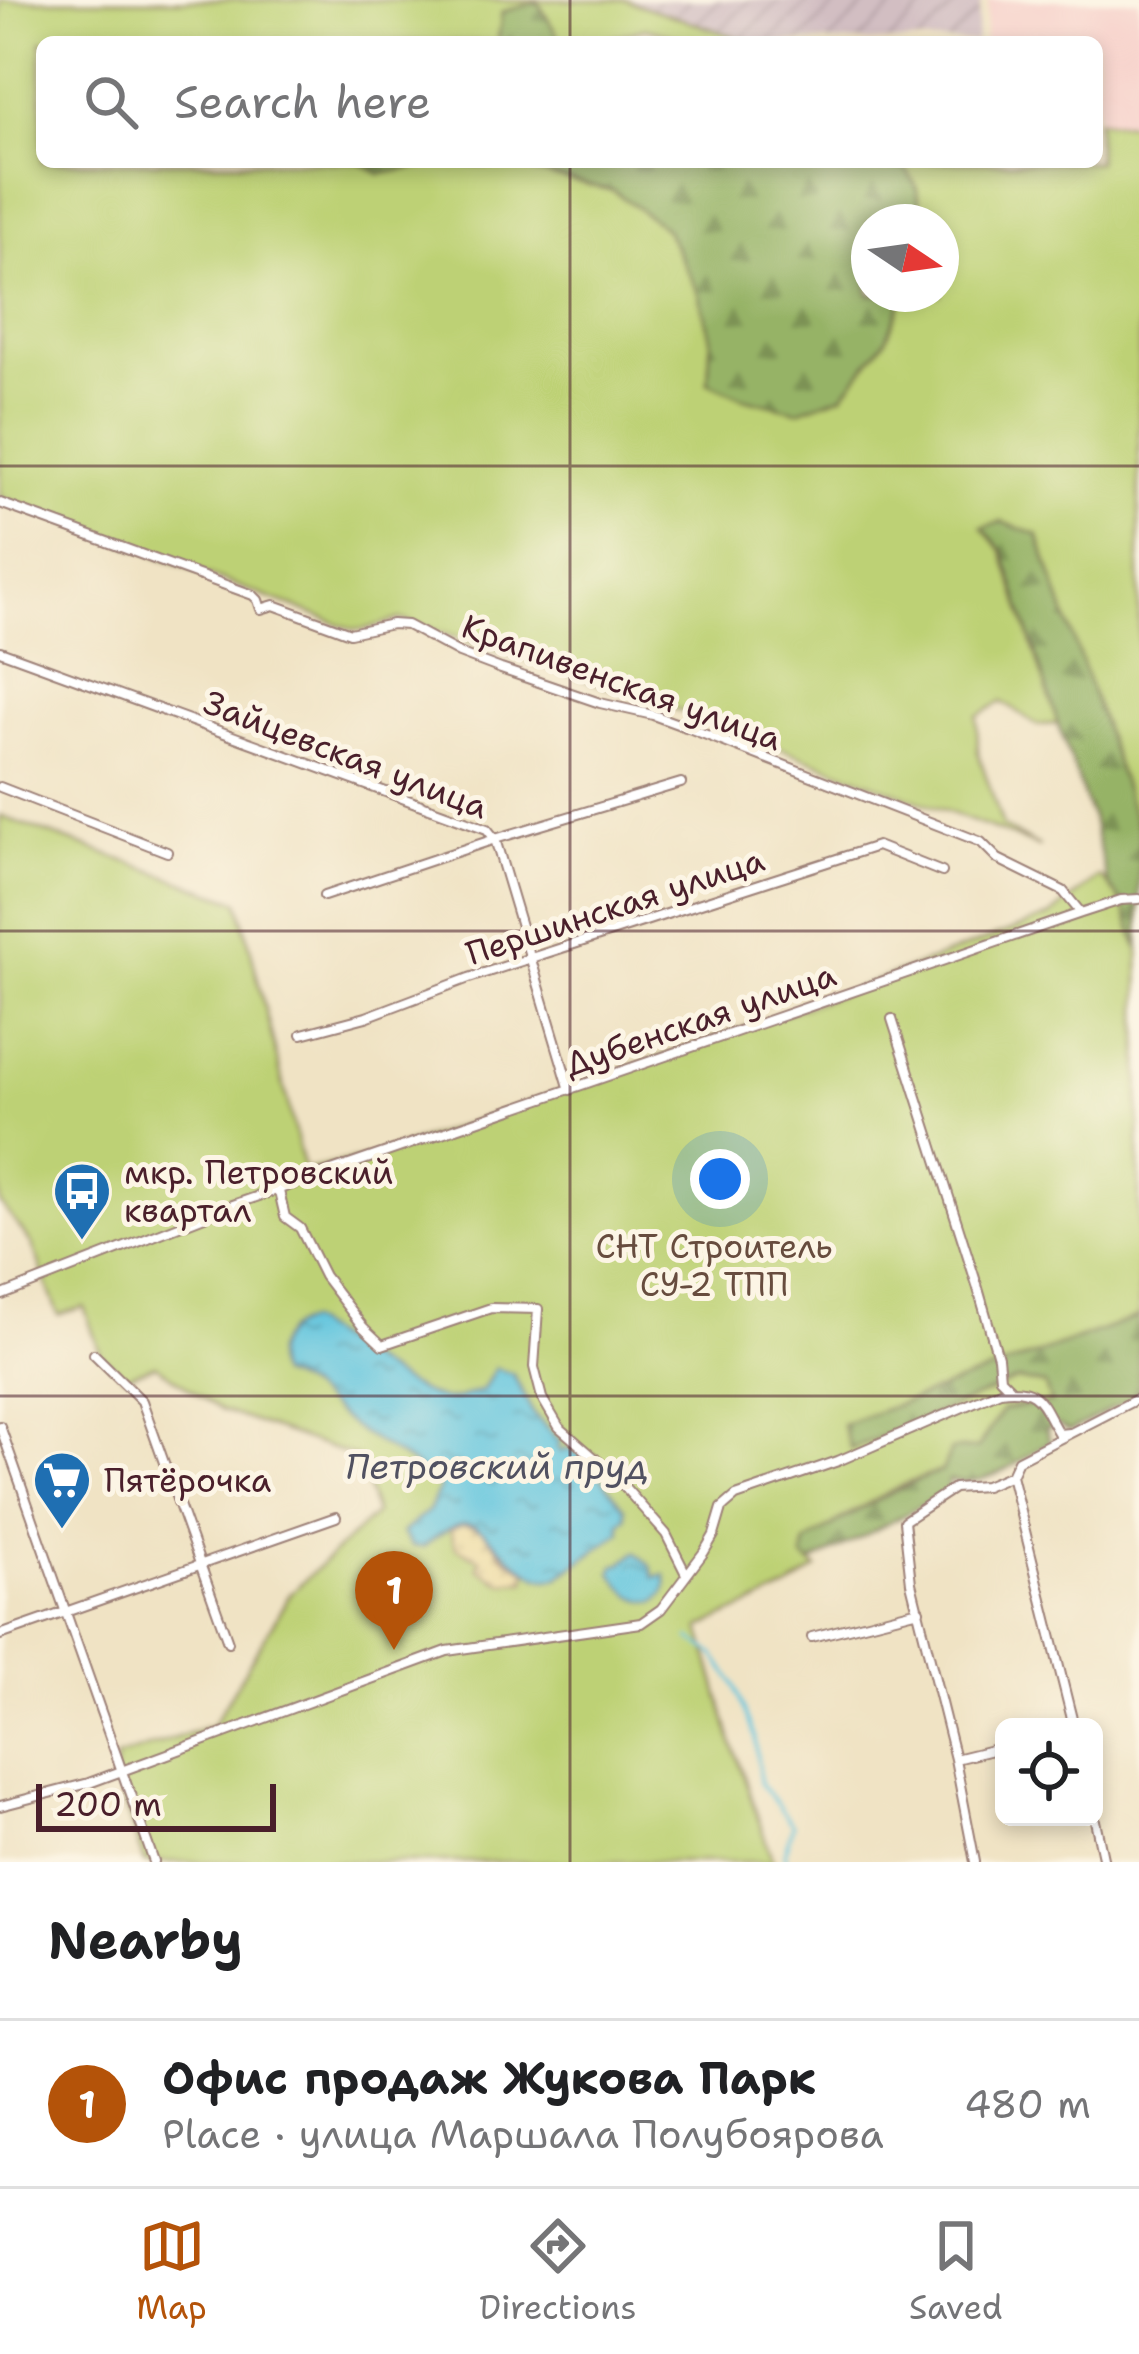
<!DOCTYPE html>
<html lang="en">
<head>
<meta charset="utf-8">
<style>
  :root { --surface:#fff; --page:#f6f6f6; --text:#202124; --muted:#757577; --line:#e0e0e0; --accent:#b45309 }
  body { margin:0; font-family:"Shantell Sans",sans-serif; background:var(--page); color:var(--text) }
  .controls { position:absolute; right:36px; bottom:36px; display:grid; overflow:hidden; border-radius:18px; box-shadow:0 6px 18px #0003 }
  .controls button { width:108px; height:108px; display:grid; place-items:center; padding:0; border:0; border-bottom:3px solid var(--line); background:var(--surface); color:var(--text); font:60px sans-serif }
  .compass { position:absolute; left:851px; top:204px; width:108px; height:108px; border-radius:50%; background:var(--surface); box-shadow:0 6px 18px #0003; rotate:103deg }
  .scale { position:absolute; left:36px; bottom:30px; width:240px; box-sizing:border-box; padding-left:12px; border:6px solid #4a1f2b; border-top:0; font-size:33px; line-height:42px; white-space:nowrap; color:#4a1f2b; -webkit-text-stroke:9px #fcf5e5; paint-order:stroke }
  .you { position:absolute; left:720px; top:1179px; width:42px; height:42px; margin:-30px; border:9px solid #fff; border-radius:50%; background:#1a73e8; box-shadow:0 0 0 18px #1a73e833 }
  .badge { display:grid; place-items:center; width:78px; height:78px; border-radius:50%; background:var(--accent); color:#fff; font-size:39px; font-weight:700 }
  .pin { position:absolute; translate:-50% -99px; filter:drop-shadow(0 3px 6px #0008) }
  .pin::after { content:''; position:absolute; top:63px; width:42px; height:36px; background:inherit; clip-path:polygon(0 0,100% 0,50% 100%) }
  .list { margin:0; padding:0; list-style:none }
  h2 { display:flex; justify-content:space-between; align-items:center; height:156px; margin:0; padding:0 48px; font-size:51px }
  h2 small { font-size:39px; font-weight:400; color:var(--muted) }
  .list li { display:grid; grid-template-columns:78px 1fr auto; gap:36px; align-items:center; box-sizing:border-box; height:168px; padding:0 48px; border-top:3px solid var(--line) }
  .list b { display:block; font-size:45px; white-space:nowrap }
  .list p { margin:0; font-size:39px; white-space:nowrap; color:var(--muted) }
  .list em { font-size:39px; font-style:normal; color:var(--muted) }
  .icon { flex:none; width:66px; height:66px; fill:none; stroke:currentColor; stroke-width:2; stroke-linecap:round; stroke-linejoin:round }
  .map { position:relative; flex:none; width:1139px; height:1862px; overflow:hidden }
  .search { position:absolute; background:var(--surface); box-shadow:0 6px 18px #0003; left:36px; right:36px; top:36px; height:132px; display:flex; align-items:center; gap:30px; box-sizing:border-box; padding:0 42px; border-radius:18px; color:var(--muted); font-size:45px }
  .sheet { height:324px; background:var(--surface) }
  nav { display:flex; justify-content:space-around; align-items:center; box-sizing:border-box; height:168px; border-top:3px solid var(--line); background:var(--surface); font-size:33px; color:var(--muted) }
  nav a { display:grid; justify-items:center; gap:6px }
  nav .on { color:var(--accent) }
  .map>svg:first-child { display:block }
  .built { fill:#f7d0ca }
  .industrial { fill:url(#industrial-furrows) }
  .green { fill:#bdd175; stroke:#847850; stroke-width:3 }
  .forest { fill:url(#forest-firs); stroke:#706948; stroke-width:3 }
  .sand { fill:url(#sand-dots); stroke:#9c7c64; stroke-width:3 }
  .water { fill:url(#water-ripples); stroke:#557284; stroke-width:3 }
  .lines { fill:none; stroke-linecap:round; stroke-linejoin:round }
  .stream { stroke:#60c5de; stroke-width:3 }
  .street-casing { stroke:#9d8178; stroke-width:12 }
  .street { stroke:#fff; stroke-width:8 }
  .grid { fill:none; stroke:#4a1f2b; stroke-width:3; stroke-opacity:0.55 }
  .labels { text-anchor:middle; stroke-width:10; stroke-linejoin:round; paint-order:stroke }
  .street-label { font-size:33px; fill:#4a1f2b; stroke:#fcf5e5 }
  .poi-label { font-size:33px; fill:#4a1f2b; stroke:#fcf5e5; text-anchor:start }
  .park-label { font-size:33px; fill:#674c3e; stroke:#fcf5e5 }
  .water-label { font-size:36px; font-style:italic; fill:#515161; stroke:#fcf5e5 }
</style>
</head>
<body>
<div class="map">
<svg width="1139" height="1862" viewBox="0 0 1139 1862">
  <defs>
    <pattern id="industrial-furrows" width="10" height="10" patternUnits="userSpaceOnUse" patternTransform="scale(3)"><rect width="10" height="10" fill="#d2bec2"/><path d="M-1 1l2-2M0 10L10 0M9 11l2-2" fill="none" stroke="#b6a3a7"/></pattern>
    <pattern id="forest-firs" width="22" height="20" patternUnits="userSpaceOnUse" patternTransform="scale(3)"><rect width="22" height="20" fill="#96b366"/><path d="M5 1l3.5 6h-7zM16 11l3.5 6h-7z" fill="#7c9154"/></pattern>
    <pattern id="sand-dots" width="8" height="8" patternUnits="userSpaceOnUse" patternTransform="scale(3)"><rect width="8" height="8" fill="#eeda9e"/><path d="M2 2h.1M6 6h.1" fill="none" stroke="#cebb88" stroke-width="1.8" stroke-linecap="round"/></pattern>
    <pattern id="water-ripples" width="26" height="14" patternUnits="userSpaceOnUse" patternTransform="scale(3)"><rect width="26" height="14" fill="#60c5de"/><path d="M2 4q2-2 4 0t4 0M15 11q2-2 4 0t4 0" fill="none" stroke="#519fb4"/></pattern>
  </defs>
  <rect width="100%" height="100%" fill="#fcf5e5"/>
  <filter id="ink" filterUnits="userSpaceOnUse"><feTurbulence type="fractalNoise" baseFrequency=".00833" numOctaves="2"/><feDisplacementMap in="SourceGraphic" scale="24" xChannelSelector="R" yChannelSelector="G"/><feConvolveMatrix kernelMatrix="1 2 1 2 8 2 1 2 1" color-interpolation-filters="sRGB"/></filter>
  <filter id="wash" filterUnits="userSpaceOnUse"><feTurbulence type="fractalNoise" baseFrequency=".004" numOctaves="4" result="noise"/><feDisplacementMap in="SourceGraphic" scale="48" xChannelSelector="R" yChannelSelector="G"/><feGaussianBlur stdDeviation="2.7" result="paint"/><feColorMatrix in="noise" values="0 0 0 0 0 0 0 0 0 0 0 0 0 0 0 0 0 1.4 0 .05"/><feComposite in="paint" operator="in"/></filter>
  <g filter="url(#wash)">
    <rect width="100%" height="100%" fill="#f0e3c4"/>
    <path class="built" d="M989,0h150v125l-42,-5v-78h-113z"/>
    <path class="industrial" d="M625,0h356l-5,42h-225z"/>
    <path class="green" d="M0,0h625l126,42h-54l-52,-14 -44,13 -40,1 -23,-40 -36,10 -4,30h-456v120h317l22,12 53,-10 82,3 98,24 51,37 34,65 12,44 -3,45 178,-43 19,-45h36v-72h-17l-8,-36 -14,-24h195v-42l42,5v706l-101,-296 -55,-7 19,23 56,173 -21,1 -35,-23 -25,14 1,36 25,75 37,20 -355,-135 -285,-93 -38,11 -10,-1 -352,-132z
      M0,816l239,86 65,268 69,-14 462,-160 216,-80 48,-39c25,17 31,47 40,74v366l-296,108 9,24 165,-69 28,5 7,18 -29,2 -21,5 -24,38 -36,23 -37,13 -51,27 -48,32 -3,14 14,11 -29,21 -88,39 32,114 41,120h-629l-29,-83 1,-21 97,-33 77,-131 85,-80 -16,-56 -139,-48 -64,-45 -32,11 -23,-21 -17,-48 -26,8 -26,-71 -32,-41z"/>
    <path class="forest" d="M538,2l23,40h-63l4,-30z
      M359,162h543l14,24 8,36h-55v72h36l-19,45 -43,56 -45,16 -54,-13 -36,-16 3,-45 -12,-44 -34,-65 -51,-37 -98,-24 -82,-3 -54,10z
      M1002,522l36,13 101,296v120l-16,-47 -15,-20 -16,-65 -34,-95 -55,-173 -21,-24z
      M1139,1317v77l-69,37 -13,-6 -11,5 4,11c-30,20 -63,48 -101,39l-2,12c-46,24 -90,49 -137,71l-7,-6 3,-14c43,-29 86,-54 136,-72l9,-21 27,-2 24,-38 49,-7 -6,-18 -28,-5 -166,69 -9,-24z"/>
    <path class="sand" d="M462,1524l19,4 24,29 22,14 -1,10 -23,2 -25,-15 3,-8 -25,-13 -6,-18z"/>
    <path class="water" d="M307,1321c29,18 111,77 140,79 10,1 26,-7 36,-10l12,-22 18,6 21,41 26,27 -3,5 4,5 5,-4 20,10 39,50 1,9 -6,7 1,8 -64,46c-16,4 -21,-3 -34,-11 -45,-31 -43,-68 -100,-20l-11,-1 -10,-13 26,-22 12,-23c-22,-26 -58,-40 -85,-60 -26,-20 -45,-44 -77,-53 -11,-24 5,-48 29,-54z
      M636,1552l15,14 3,11 11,-2c4,11 0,21 -10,27 -21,-1 -31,-11 -43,-29l3,-8 6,-1z"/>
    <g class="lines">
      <path class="stream" d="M690,1638l25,17 19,28 21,55 5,45 33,42 -9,28 2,9"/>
    </g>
  </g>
  <g filter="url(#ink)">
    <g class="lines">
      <g class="street-casing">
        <path id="street" d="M0,503l253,92 5,5 3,9 13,-4 76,28 42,-9 15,1 52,28 42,16 99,34 53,12 33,12 295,115 17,17 65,32 18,22
          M0,651l487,178 8,10 75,251
          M0,787l167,65
          M324,896l171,-57 186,-56
          M892,1019l85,266 21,72 2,21 10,10
          M302,1034l64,-17 103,-39 408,-132 65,26
          M279,1191l6,26 15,11 24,48 39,51 19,18 109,-37 47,1 -4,58 8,31 17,29 53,46 54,61 20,40
          M0,1296l230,-90 851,-293 40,-13 18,-1
          M94,1354l48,47 86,241
          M0,1426l154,436
          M1011,1475l63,252
          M0,1635l336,-118
          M812,1637l107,-27
          M955,1759l49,-12
          M0,1806l89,-23 358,-132 194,-28 20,-14 43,-57 10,-17 8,-27 14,-12 102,-35 162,-70c42,-6 41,15 59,43l10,-1
          M1094,1816l10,46
          M975,1862l-20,-103 -44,-176 -7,-62 50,-33 31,-2 26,-11 7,-15 121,-62"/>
      </g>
      <use href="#street" class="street"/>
    </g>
  </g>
  <path class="grid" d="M570,0v42M570,162v1700M0,466h1139M0,931h1139M0,1396h1139"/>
  <defs>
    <g id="bus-pin" transform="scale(3)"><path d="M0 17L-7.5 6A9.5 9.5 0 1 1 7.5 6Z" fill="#1f6fb2" stroke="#fcf5e5"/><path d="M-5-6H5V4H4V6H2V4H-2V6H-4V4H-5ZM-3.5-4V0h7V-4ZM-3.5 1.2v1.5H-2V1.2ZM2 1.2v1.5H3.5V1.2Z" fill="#fff"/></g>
    <g id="supermarket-pin" transform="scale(3)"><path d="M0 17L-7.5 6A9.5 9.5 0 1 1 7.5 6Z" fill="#1f6fb2" stroke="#fcf5e5"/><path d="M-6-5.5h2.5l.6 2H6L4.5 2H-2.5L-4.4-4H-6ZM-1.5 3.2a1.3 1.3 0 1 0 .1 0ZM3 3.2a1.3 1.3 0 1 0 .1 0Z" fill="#fff"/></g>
  </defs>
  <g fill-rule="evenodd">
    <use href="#bus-pin" x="82" y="1191"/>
    <use href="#supermarket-pin" x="62" y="1480"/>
  </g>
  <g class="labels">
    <g class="street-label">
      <text transform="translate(622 682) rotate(20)" y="12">Крапивенская улица</text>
      <text transform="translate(346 754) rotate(21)" y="12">Зайцевская улица</text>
      <text transform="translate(615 906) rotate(-18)" y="12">Першинская улица</text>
      <text transform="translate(700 1019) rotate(-19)" y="12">Дубенская улица</text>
    </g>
    <g class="poi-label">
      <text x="124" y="1184">мкр. Петровский<tspan x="124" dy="38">квартал</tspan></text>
      <text x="104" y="1492">Пятёрочка</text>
    </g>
    <g class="park-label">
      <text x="714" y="1258">СНТ Строитель<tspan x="714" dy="38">СУ-2 ТПП</tspan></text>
    </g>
    <g class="water-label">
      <text x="497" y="1479">Петровский пруд</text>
    </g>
  </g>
</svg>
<div class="controls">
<button><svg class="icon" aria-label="locate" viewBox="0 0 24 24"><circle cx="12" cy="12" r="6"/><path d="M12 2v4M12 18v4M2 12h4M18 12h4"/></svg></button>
</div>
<svg class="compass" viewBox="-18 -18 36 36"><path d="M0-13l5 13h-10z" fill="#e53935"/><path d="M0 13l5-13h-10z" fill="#757577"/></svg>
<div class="scale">200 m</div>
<div class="you"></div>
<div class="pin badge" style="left:394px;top:1650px">1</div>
<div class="search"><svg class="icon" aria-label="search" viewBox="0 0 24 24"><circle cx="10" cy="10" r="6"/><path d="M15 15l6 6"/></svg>Search here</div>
</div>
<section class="sheet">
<h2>Nearby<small></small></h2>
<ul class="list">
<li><span class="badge">1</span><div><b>Офис продаж Жукова Парк</b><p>Place · улица Маршала Полубоярова</p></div><em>480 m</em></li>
</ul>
</section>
<nav>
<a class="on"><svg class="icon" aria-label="map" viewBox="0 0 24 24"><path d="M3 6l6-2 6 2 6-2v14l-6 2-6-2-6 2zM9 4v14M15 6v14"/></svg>Map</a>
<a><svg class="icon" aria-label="directions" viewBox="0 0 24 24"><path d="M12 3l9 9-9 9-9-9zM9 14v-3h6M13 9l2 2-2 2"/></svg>Directions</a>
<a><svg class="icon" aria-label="saved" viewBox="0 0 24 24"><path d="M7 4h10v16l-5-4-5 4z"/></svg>Saved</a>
</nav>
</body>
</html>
